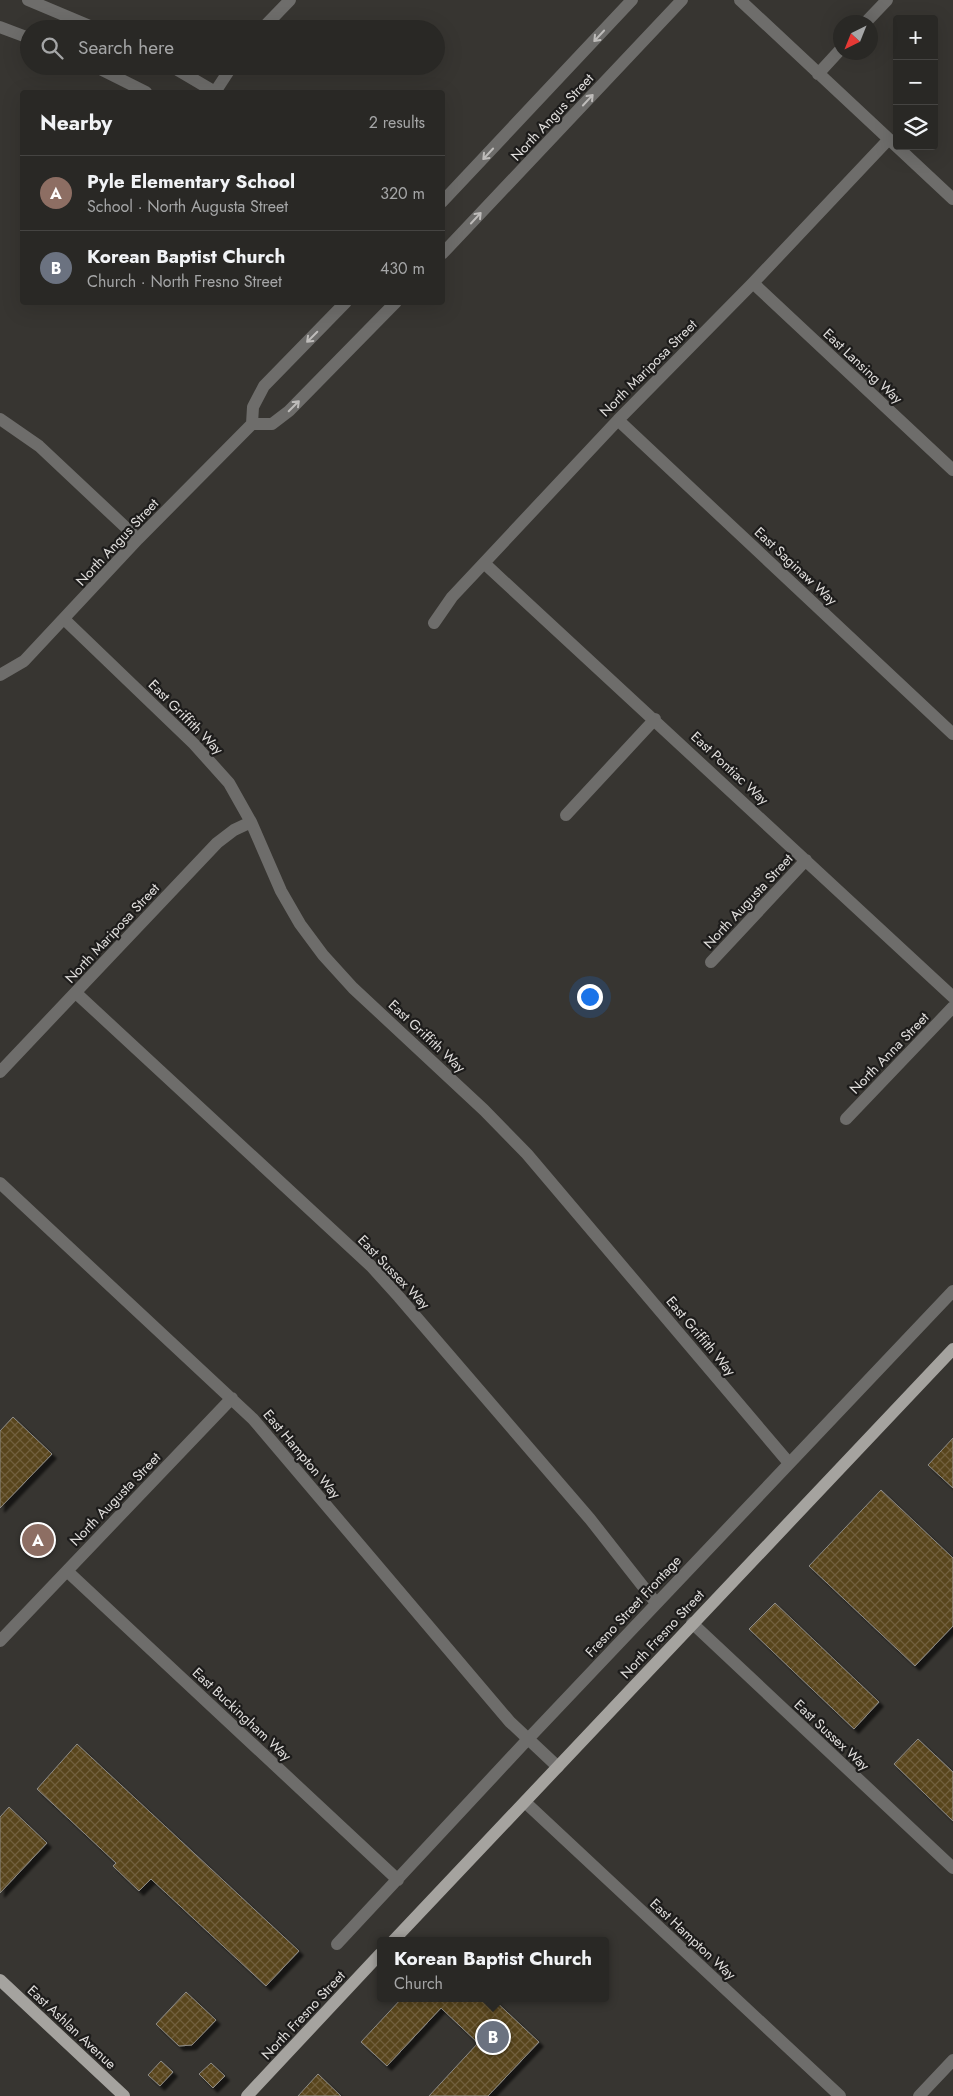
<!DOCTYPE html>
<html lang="en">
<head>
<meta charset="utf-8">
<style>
  :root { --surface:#292825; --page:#353432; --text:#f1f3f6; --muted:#a5a6a7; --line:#454442; --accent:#ea580c }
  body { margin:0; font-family:Jost,sans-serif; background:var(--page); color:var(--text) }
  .controls { position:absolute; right:15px; top:15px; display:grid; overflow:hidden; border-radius:5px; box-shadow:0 5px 20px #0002 }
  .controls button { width:45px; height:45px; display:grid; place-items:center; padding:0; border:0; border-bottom:1px solid var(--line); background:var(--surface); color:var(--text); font:25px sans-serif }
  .compass { position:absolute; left:833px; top:15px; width:45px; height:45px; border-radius:50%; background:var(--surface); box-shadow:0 5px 20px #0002; rotate:223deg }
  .you { position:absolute; left:589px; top:996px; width:18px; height:18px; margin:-12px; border:4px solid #fff; border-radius:50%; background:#1a73e8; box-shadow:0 0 0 8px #1a73e833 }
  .badge { display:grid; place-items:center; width:32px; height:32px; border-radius:50%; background:var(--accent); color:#fff; font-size:16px; font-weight:700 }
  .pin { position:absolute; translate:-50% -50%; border:2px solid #fff; box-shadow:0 1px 5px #0006 }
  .popup { position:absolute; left:377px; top:1937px; width:232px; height:65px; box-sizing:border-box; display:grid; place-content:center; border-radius:5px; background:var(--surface); filter:drop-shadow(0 1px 4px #0005); font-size:16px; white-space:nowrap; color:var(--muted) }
  .popup b { font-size:19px; color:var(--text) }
  .popup::after { content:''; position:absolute; left:50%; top:100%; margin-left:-10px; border:10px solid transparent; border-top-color:var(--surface) }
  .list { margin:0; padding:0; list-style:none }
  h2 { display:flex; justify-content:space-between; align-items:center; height:65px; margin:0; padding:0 20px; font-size:21px }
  h2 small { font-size:16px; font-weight:400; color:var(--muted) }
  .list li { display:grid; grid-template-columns:32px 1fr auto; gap:15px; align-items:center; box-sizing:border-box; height:75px; padding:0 20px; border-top:1px solid var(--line) }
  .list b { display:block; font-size:19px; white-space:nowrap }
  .list p { margin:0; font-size:16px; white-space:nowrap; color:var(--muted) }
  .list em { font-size:16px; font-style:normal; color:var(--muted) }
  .icon { flex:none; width:28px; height:28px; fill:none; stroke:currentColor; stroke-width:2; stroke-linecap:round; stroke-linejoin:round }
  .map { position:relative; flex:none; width:953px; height:2096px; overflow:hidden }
  .search { position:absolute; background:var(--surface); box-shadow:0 5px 20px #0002; left:20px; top:20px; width:425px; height:55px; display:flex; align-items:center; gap:12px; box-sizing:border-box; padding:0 18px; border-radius:28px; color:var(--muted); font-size:19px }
  .panel { position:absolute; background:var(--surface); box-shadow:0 5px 20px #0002; left:20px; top:90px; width:425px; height:215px; border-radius:5px }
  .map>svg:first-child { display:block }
  .building { fill:url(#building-cross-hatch); stroke:#8d8b86; filter:url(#shadow) }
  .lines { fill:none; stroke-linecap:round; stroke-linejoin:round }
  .minor { stroke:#6e6d6b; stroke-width:12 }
  .major { stroke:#a5a39f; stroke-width:12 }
  .oneway { stroke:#bebcba }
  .labels { text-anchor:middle; stroke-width:4.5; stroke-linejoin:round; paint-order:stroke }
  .street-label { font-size:14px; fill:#e0dedc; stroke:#1d1c1b }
</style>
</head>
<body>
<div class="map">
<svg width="953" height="2096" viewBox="0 0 953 2096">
  <defs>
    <pattern id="building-cross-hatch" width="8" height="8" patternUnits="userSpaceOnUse" patternTransform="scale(1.25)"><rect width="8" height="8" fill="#59451c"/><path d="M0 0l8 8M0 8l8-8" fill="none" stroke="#715f3c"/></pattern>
    <filter id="shadow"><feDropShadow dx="4.5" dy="4.5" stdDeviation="1" flood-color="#0009"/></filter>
  </defs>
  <rect width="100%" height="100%" fill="#373531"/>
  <path class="building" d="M13,1417l39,37 -52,54v-77z
    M953,1438v50l-25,-23z
    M881,1490l72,68v68l-38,40 -106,-100z
    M775,1603l104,99 -25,27 -105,-100z
    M918,1739l35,33v49l-59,-57z
    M77,1744l222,207 -33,35 -115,-107 -12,12 -26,-25 3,-3 -79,-74z
    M9,1807l38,36 -47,50v-76z
    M186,1992l30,28 -24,25 -13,1 -23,-22z
    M402,1998h90l47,44 -51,54h-59l49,-53 -37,-35 -54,58 -26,-24z
    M161,2061l12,11 -13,14 -12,-11z
    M211,2063l14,13 -12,12 -14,-14z
    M318,2074l23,22h-43z"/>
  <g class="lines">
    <path class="minor" d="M28,0l69,29
      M740,0l213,199
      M866,22l21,-22
      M0,27l29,11
      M262,29l28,-29
      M94,66l52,26
      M171,66l44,26
      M818,74l22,-24
      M215,92l17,-26
      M442,202l190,-202
      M442,254l240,-254
      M753,283l200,187
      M0,419l39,27 99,93
      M618,420l335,314
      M252,424l1,-17 11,-21 82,-84
      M484,563l469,434
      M65,620l129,124 35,39 22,39 30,69 19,33 23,31 30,33 131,122 43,44 262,309
      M434,623l18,-26 166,-177 135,-137 136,-144
      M0,675l24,-14 114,-122 114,-115h20l17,-13 107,-109
      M566,815l89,-96
      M711,962l95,-102
      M76,993l295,273 28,31 191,222 66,84
      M0,1072l217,-229 17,-13 17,-8
      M846,1119l107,-112
      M0,1183l253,236 257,303 48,45
      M67,1571l331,309
      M692,1623l261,245
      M0,1641l232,-243
      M526,1803l314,293
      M337,1944l191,-205 425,-448
      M919,2096l34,-36"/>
    <path class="major" d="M393,1941l560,-592
      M0,1980l124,116
      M247,2096l133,-142"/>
  </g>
  <defs><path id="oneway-shaft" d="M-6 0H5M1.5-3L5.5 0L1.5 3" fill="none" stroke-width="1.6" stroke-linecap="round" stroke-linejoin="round" transform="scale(1.25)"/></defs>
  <g class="oneway">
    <use href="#oneway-shaft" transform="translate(599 36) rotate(133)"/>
    <use href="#oneway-shaft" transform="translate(588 100) rotate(-47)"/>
    <use href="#oneway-shaft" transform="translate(488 154) rotate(133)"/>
    <use href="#oneway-shaft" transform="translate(476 218) rotate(-47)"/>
    <use href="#oneway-shaft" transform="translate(312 337) rotate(135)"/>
    <use href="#oneway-shaft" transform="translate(294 406) rotate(-45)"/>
  </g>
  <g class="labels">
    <g class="street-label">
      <text transform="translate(552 117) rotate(-47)" y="5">North Angus Street</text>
      <text transform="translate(863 366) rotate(43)" y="5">East Lansing Way</text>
      <text transform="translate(648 368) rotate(-45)" y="5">North Mariposa Street</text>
      <text transform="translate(117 542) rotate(-47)" y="5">North Angus Street</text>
      <text transform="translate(796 566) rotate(43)" y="5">East Saginaw Way</text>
      <text transform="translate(186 717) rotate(45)" y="5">East Griffith Way</text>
      <text transform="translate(730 768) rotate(43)" y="5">East Pontiac Way</text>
      <text transform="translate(748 901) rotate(-47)" y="5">North Augusta Street</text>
      <text transform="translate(112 933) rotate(-47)" y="5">North Mariposa Street</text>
      <text transform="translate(427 1036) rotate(43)" y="5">East Griffith Way</text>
      <text transform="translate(889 1053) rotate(-46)" y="5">North Anna Street</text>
      <text transform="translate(394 1272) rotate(46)" y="5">East Sussex Way</text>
      <text transform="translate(701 1336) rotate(50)" y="5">East Griffith Way</text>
      <text transform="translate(302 1454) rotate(50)" y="5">East Hampton Way</text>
      <text transform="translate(115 1499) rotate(-46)" y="5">North Augusta Street</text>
      <text transform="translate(633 1606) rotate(-47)" y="5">Fresno Street Frontage</text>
      <text transform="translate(662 1634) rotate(-47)" y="5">North Fresno Street</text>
      <text transform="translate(242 1714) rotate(43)" y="5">East Buckingham Way</text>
      <text transform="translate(832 1735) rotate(43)" y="5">East Sussex Way</text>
      <text transform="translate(693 1939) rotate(43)" y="5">East Hampton Way</text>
      <text transform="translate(303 2015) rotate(-47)" y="5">North Fresno Street</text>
      <text transform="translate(72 2027) rotate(43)" y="5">East Ashlan Avenue</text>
    </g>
  </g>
</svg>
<div class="controls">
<button>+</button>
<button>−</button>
<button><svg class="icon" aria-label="layers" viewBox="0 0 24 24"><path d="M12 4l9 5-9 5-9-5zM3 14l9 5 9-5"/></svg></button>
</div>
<svg class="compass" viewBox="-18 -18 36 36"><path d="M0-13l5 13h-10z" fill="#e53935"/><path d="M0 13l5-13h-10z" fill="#a5a6a7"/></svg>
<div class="you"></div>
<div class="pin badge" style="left:38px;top:1540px;background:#8d6e63">A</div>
<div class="pin badge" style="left:493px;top:2037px;background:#6b7280">B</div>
<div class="popup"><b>Korean Baptist Church</b>Church</div>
<div class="search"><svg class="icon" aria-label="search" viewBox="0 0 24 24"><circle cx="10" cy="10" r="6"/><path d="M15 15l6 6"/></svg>Search here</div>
<section class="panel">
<h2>Nearby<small>2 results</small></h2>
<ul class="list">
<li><span class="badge" style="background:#8d6e63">A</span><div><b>Pyle Elementary School</b><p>School · North Augusta Street</p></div><em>320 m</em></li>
<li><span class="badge" style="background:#6b7280">B</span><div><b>Korean Baptist Church</b><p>Church · North Fresno Street</p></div><em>430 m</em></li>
</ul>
</section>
</div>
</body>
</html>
